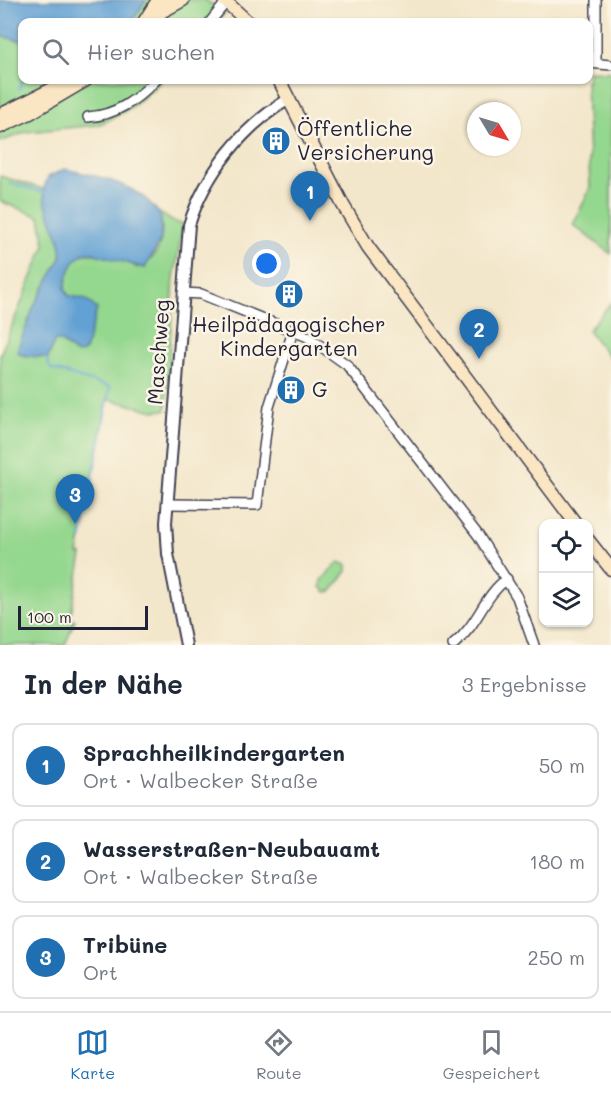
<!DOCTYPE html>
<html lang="de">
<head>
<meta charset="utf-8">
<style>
  :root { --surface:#fff; --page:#f6f6f7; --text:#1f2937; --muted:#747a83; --line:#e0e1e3; --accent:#1f6fb2 }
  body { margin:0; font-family:Mali,sans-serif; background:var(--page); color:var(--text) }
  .controls { position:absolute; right:18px; bottom:18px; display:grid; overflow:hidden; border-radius:12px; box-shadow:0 2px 4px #0004 }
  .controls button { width:54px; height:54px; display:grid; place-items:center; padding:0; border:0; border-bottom:2px solid var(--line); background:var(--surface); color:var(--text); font:30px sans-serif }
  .compass { position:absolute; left:467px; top:102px; width:54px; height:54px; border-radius:50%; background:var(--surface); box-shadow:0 2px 4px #0004; rotate:128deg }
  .scale { position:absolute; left:18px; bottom:15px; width:130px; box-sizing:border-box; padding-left:6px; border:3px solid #22223b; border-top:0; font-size:16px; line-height:21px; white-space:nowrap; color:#22223b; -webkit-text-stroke:4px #fcf5e5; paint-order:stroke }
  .you { position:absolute; left:267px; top:264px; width:21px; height:21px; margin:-15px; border:4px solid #fff; border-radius:50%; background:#1a73e8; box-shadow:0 0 0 9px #1a73e833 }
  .badge { display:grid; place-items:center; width:39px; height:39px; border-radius:50%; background:var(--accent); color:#fff; font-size:20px; font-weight:700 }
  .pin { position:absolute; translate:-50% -50px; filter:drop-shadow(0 2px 3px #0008) }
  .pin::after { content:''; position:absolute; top:32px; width:21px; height:18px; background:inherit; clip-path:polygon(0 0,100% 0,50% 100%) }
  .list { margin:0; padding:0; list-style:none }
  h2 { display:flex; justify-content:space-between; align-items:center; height:78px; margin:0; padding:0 24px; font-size:26px }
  h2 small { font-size:20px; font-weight:400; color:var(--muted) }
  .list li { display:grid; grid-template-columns:39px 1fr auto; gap:18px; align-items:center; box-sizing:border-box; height:84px; margin:0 12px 12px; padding:0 12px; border:2px solid var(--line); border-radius:12px }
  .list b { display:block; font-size:22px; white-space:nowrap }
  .list p { margin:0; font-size:20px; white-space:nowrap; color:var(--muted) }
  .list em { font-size:20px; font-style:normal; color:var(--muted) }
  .icon { flex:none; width:33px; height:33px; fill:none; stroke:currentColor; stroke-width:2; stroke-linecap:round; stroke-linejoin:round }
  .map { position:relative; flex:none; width:611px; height:645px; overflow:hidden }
  .search { position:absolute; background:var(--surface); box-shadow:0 2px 4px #0004; left:18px; right:18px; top:18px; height:66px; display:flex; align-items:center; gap:15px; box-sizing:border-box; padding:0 21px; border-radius:12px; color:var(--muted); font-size:22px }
  .sheet { height:366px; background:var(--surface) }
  nav { display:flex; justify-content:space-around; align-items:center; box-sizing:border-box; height:84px; border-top:2px solid var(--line); background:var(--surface); font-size:16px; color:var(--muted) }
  nav a { display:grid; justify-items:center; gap:3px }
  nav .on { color:var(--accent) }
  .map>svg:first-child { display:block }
  .green { fill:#94d78e; stroke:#5b7c64; stroke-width:1.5 }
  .water { fill:#62a1d4; stroke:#426288; stroke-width:1.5 }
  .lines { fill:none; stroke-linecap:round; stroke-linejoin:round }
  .stream { stroke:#62a1d4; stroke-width:2 }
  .minor-casing { stroke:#414051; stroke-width:12 }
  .tertiary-casing { stroke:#414051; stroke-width:14 }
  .secondary-casing { stroke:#414051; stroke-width:15 }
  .minor { stroke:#fff; stroke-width:9 }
  .tertiary { stroke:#fff; stroke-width:10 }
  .secondary { stroke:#fbe6c4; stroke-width:12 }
  .labels { text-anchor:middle; stroke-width:5; stroke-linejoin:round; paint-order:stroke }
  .poi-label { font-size:21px; fill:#22223b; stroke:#fcf5e5; text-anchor:start }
  .street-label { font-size:21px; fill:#22223b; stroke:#fcf5e5 }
</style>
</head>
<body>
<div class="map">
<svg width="611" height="645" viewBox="0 0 611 645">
  <rect width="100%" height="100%" fill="#fcf5e5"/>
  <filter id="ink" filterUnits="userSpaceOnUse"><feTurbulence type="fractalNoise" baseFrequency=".0167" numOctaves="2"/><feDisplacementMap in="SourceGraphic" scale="12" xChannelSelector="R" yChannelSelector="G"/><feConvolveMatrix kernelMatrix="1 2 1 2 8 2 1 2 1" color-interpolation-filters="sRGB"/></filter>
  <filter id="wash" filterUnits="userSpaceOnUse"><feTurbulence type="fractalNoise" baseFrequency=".008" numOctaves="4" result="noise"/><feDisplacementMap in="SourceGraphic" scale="24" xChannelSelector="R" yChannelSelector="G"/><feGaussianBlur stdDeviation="1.35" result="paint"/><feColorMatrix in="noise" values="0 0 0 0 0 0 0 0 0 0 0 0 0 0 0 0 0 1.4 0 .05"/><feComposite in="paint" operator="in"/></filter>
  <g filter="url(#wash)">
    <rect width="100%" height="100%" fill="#f3e7cb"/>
    <path class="green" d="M146,0h59l21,12 -10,10h-84z
      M0,36l22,5v39h140c-20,20 -38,35 -65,45l-71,7 -26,10z
      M589,71l22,1v182l-38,-29 17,-37 -4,-108h2z
      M0,176l44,13 18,62 -1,7 -24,43 -20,50 5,4 26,3 7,-18 5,1 16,13 9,-4 12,-41 -16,-11 -12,-2 -4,-8c7,-33 12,-39 45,-31 10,2 19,4 27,11 4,-3 13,-7 16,-11 10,-13 12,-33 4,-46l15,10 11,3 -9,54 -8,132 -12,1 -46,-12 -30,155 4,1 -12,64 5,1 -10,25h-65v-290l45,-110 -5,-28 -40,-16z
      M611,303v56l-23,-29z
      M339,562l8,3v6l-15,20 -6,1 -5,-5 1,-7z"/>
    <path class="water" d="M0,0h146l-14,22h-110v19l-22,-5z
      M64,169c33,6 79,16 97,48v22l-16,29 -57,-16c-15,3 -21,23 -23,37l4,7 16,3 12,10 -12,41 -5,4c-10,-1 -14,-13 -25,-14l-7,18 -26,-3 -5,-4 17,-45 27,-48c4,-27 -28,-55 -13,-81z"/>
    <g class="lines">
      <path class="stream" d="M19,89l4,-9
        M9,183l38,10
        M46,358l5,11 59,18 -29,153"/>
    </g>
  </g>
  <g filter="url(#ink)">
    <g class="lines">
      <g class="minor-casing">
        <path id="minor" d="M596,0v63
          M210,22l18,-22
          M588,63l23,2
          M88,117c29,-2 48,-17 68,-37
          M183,293l18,1 107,43 39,28 131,170 39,62 17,48
          M167,504l90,1 12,-98 24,-76
          M453,645c26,-21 30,-49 54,-66"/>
      </g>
      <g class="tertiary-casing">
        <path id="tertiary" d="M186,645l-18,-91 -2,-31 23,-298c16,-51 54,-99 100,-126"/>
      </g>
      <g class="secondary-casing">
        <path id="secondary" d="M224,0l24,22
          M165,10l18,-10
          M144,22l14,-22
          M155,22l14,-22
          M279,80l64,125 25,42 208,277
          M0,115l70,-35
          M0,127l30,-14 56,-33
          M588,540l23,29"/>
      </g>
      <use href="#minor" class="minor"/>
      <use href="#tertiary" class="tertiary"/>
      <use href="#secondary" class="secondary"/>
    </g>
  </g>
  <defs>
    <g id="building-disc" transform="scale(1.5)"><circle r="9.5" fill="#1f6fb2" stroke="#fcf5e5"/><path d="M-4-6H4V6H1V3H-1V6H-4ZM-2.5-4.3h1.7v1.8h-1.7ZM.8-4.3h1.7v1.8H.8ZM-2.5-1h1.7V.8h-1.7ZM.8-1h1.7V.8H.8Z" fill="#fff"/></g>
  </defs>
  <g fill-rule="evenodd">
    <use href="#building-disc" x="276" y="141"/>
    <use href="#building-disc" x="289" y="294"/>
    <use href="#building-disc" x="291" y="390"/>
  </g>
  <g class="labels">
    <g class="poi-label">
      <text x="297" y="136">Öffentliche<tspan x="297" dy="24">Versicherung</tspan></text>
      <text x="289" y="332" text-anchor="middle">Heilpädagogischer<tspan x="289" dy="24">Kindergarten</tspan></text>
      <text x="312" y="397">G</text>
    </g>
    <g class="street-label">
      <text transform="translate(159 352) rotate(-86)" y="7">Maschweg</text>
    </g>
  </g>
</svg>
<div class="controls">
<button><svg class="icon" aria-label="locate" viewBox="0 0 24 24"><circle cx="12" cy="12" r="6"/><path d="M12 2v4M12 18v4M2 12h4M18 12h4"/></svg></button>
<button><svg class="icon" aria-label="layers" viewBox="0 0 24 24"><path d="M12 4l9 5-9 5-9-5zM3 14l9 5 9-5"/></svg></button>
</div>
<svg class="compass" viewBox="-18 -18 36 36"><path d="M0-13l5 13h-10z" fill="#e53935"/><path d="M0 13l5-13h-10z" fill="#747a83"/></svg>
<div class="scale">100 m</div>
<div class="you"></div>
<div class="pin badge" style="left:310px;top:221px">1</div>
<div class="pin badge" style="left:479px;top:359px">2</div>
<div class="pin badge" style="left:75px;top:524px">3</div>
<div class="search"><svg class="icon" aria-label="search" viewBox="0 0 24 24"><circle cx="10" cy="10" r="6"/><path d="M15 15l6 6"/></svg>Hier suchen</div>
</div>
<section class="sheet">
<h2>In der Nähe<small>3 Ergebnisse</small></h2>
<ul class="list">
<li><span class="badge">1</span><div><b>Sprachheilkindergarten</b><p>Ort · Walbecker Straße</p></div><em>50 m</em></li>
<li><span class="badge">2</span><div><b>Wasserstraßen-Neubauamt</b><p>Ort · Walbecker Straße</p></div><em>180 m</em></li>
<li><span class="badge">3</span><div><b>Tribüne</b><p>Ort</p></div><em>250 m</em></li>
</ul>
</section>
<nav>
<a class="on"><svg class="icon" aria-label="map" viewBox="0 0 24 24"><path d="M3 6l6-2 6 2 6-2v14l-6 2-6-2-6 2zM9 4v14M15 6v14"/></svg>Karte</a>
<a><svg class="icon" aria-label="directions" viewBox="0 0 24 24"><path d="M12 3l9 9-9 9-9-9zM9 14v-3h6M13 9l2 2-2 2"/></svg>Route</a>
<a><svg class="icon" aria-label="saved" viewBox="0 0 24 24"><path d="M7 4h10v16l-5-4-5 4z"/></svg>Gespeichert</a>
</nav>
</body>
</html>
